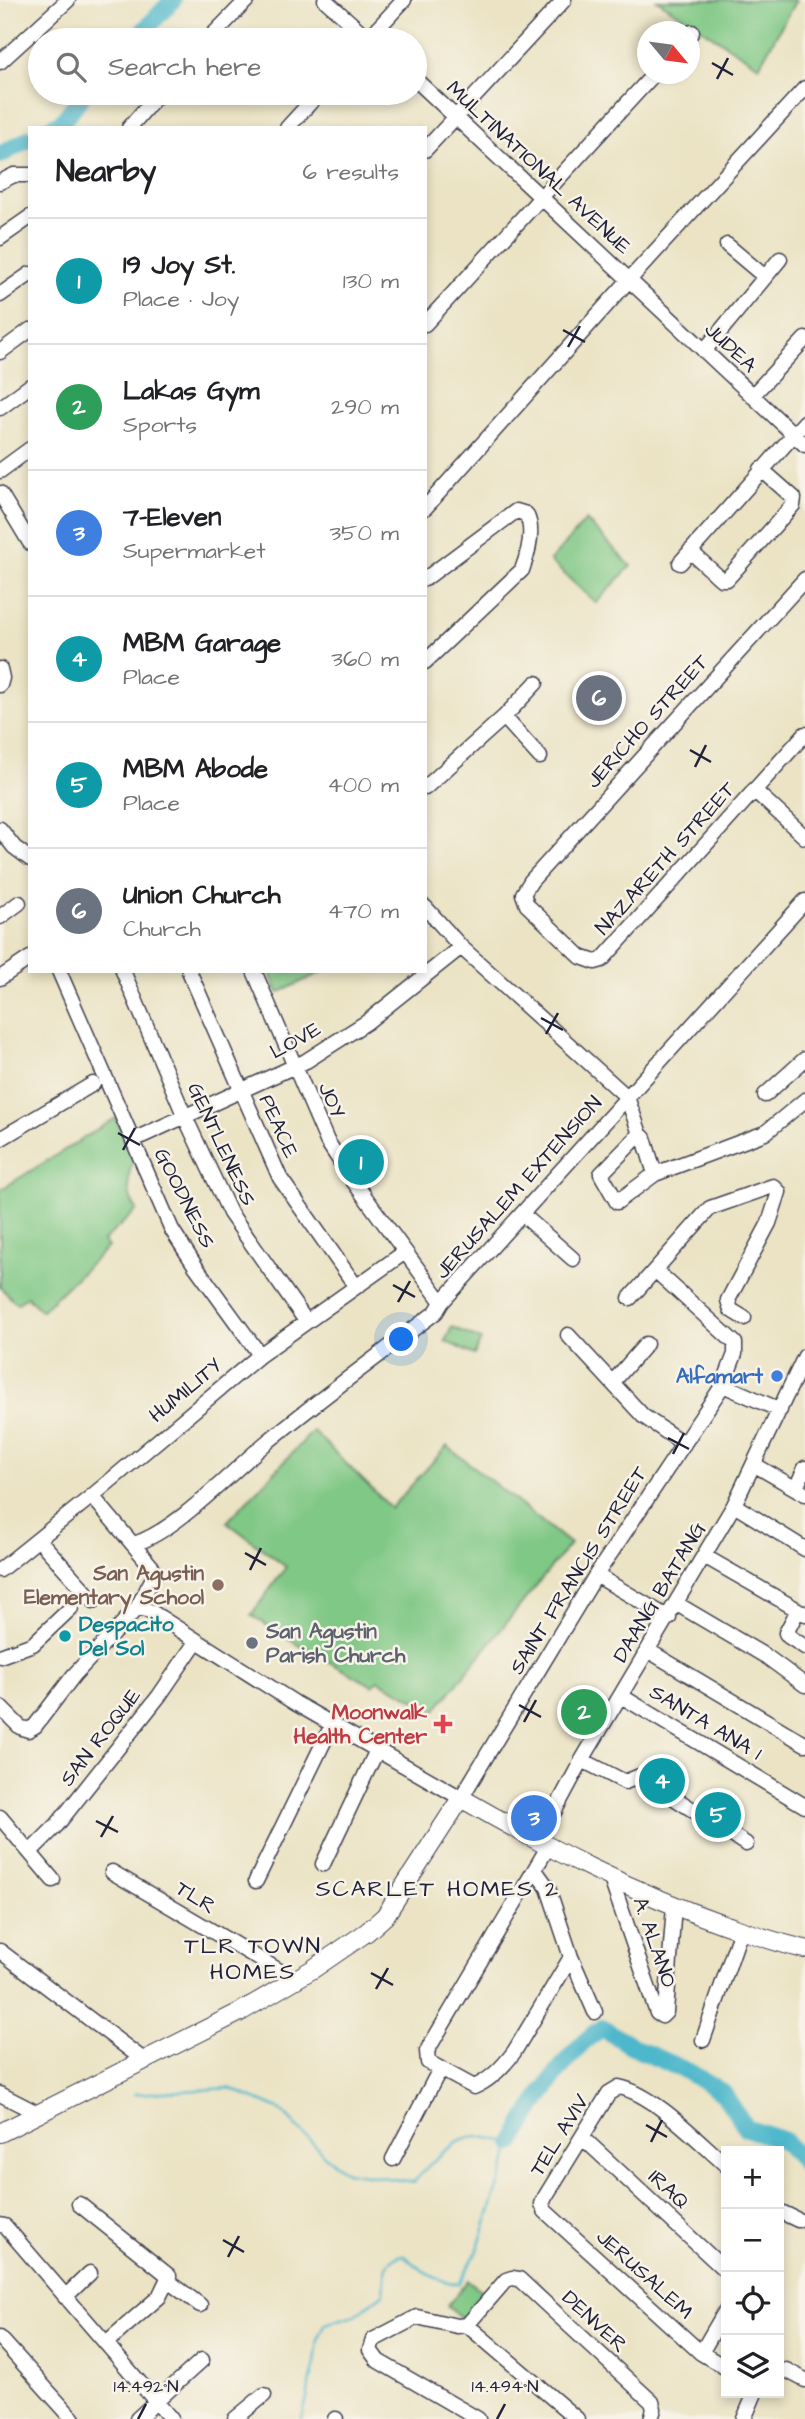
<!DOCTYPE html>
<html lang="en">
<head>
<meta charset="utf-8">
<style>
  :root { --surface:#fff; --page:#f2f2f2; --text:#202124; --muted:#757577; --line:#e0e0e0; --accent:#c8321e }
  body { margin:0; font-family:"Architects Daughter",sans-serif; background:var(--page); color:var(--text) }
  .controls { position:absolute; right:21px; bottom:21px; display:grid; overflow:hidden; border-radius:0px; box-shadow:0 4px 10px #0003 }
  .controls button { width:63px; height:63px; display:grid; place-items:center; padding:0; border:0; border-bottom:2px solid var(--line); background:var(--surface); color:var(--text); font:35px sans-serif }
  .compass { position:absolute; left:637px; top:21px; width:63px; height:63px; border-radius:50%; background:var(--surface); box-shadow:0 4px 10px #0003; rotate:119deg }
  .you { position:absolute; left:402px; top:1340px; width:24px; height:24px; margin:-18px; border:5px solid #fff; border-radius:50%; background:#1a73e8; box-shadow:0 0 0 10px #1a73e833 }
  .badge { display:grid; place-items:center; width:46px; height:46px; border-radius:50%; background:var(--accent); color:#fff; font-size:23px; font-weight:700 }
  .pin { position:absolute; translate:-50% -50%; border:4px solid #fff; box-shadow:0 2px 7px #0006 }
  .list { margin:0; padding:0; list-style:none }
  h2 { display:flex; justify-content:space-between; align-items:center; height:91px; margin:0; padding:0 28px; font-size:30px }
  h2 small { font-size:23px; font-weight:400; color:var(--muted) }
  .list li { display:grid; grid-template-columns:46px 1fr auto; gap:21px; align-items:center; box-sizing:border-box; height:126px; padding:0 28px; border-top:2px solid var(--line) }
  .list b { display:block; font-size:26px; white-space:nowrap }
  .list p { margin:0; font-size:23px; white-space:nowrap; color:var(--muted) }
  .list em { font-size:23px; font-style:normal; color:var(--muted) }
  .icon { flex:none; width:38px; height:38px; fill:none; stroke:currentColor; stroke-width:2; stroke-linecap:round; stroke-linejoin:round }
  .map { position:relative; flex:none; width:805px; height:2419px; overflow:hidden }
  .search { position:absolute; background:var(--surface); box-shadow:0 4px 10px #0003; left:28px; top:28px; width:399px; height:77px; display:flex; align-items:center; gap:18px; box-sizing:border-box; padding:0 24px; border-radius:38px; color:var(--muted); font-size:26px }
  .panel { position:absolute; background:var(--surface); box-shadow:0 4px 10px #0003; left:28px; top:126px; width:399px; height:847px; border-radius:0px }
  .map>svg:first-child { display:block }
  .green { fill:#80c885; stroke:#517560; stroke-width:2 }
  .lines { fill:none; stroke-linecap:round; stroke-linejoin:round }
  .stream { stroke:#4db7cb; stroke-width:2.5 }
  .river { stroke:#4db7cb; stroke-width:18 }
  .minor-casing { stroke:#403f50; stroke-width:17 }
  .major-casing { stroke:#403f50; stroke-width:20 }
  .minor { stroke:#fff; stroke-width:14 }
  .major { stroke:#fff; stroke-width:18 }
  .ticks { fill:none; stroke:#22223b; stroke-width:2.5 }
  .shop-dot { fill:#3f7fe0; stroke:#f7f3e8; stroke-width:2.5 }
  .education-dot { fill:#8d6e63; stroke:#f7f3e8; stroke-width:2.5 }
  .culture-dot { fill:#0f9aa8; stroke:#f7f3e8; stroke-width:2.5 }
  .worship-dot { fill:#6b7280; stroke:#f7f3e8; stroke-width:2.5 }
  .health-dot { fill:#e0444e; stroke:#f7f3e8; stroke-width:2.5 }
  .labels { text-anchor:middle; stroke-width:5; stroke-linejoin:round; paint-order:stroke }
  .street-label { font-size:21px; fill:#22223b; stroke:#f7f3e8 }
  .shop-label { font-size:21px; font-weight:bold; fill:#366cbe; stroke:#f7f3e8; text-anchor:end }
  .education-label { font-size:21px; font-weight:bold; fill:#785e54; stroke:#f7f3e8; text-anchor:end }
  .culture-label { font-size:21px; font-weight:bold; fill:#0d838f; stroke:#f7f3e8; text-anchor:start }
  .worship-label { font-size:21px; font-weight:bold; fill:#5b616d; stroke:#f7f3e8; text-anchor:start }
  .health-label { font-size:21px; font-weight:bold; fill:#be3a42; stroke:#f7f3e8; text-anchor:end }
  .neighbourhood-label { font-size:23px; letter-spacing:2px; fill:#22223b; stroke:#f7f3e8 }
  .ticks-label { font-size:18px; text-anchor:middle; fill:#22223b; stroke:#f7f3e8; stroke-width:5; stroke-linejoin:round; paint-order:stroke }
</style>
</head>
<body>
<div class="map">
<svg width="805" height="2419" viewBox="0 0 805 2419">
  <rect width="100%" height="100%" fill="#f7f3e8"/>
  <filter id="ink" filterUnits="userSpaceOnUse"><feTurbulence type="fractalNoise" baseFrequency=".0143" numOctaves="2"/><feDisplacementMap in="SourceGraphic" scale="14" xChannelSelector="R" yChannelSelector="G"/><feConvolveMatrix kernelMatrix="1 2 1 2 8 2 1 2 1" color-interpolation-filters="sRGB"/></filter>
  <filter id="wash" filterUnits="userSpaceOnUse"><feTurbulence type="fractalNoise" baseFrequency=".00686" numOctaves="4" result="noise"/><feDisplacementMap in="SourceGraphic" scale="28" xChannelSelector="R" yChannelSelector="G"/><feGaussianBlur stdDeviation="1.57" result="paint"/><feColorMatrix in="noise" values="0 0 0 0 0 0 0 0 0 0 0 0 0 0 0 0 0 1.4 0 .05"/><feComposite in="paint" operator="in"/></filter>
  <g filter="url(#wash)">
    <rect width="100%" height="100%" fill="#ebe3c4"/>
    <path class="green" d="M657,0h139l-37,66z
      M586,520l45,46 -35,37 -46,-42z
      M269,971h55l-46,22z
      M116,1118l18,40c-7,18 -9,36 3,52l-34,31 5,6 -67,64 -14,-15 -10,8 -17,-17v-97z
      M452,1327l29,13 -7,15 -29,-14z
      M313,1431l78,77 56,-62 123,98 -135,167 -57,-31 -5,6 -84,-46 -38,-25 35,-48 -59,-45z
      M468,2280l17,14 -21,26 -17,-14z"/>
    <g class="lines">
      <path class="stream" d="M134,2094l95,-6 52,22 44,46 21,16 68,10c14,-17 42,-47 66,-45 11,1 22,4 33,6l-37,110 -17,31c-22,-2 -39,-14 -55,-29 -22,4 -18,19 -20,38l-29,22 -30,9 -7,16 -3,23 -13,56"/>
      <path class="river" d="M135,40l38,-40
        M50,128l12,-6 22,-29
        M0,155l30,-17
        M513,2143c19,-36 54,-93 89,-115l37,22 50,22 34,21 23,35 37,12 22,24"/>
    </g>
  </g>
  <g filter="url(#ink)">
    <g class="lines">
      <g class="minor-casing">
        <path id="minor" d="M325,0l45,40
          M690,34l2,-2
          M208,40l39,-40
          M367,40l37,-40
          M0,62l68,-62
          M415,79l390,366
          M129,128l30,-35
          M287,128l32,-35
          M425,150l139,-150
          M0,182l14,-7h16
          M0,238l30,-21
          M727,245l38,32
          M0,295l30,-21
          M425,324l229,-250
          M704,351l76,-92
          M0,352l30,-22
          M752,396l53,-57
          M0,408l30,-22
          M0,471l30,-22
          M0,493l30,50
          M425,508l204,-228 176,-192
          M690,551l31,28h6l66,-74 1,-7 -33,-29
          M680,563l125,-141
          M425,579l91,-68 10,3c9,16 2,40 -4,56l-97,92
          M805,579l-274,302 -8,13 4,11 54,52 14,5 7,-2 203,-226
          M0,669l2,9 -2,7
          M504,717l36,40
          M425,788l79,-71 32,-34
          M754,790l51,47
          M0,829l14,18 16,12
          M425,907l36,40 166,150 13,37 4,4 11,36
          M0,917l19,-14
          M59,971l113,259 24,37 64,88
          M123,971l62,146 45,96 76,108
          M189,971l91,207 75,107
          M254,971l73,170 24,37 91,124
          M0,978l30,-20
          M765,1095l40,-36
          M640,1134l-39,40 16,28 38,-28 110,-41 40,-33
          M0,1139l93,-55
          M133,1140l173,-79 61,-39 94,-75
          M522,1214l51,45
          M630,1298l80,-90 63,-22 6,6 -10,31 -41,77 3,10 13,8
          M568,1335l75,81 41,28
          M613,1382l33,-38
          M723,1385l57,25
          M755,1465l50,29
          M796,1488l9,-20
          M734,1505l71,44
          M39,1540l55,61
          M134,1544c42,-13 96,-71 132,-101 55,-45 113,-88 170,-131l6,-10 363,-401
          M704,1556l101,58
          M0,1570l92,-74 168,-141 145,-103
          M596,1575l73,43
          M677,1604l90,53 38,28
          M137,1608l13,3 145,92 166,95 135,-223 127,-190 12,-31v-11l-80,-73
          M798,1610l-12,23 2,3 17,11
          M649,1651l156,93
          M0,1656l33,-12 38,-36
          M621,1696l184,110
          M0,1707l20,20 8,3 7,-4 39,-51 63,-67 17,-32 -2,-9 -60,-71
          M582,1760l43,22 15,-6 106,68
          M0,1817l53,63
          M538,1842l44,-82 152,-255 71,-149
          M548,1847l-121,204 1,11 46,25c17,-7 29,-20 40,-35l57,-95
          M30,1852l27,-27 102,-129 37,-54
          M323,1864l54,-114
          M535,1870l13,18 23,69 24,55
          M112,1872l183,108
          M611,1879l46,134 5,3 4,-4 8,-106
          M256,1881l76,-156
          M0,1951l145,110
          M703,2040l38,-110
          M0,2094l39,20
          M583,2138l143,133
          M393,2159l47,-90
          M726,2165c-27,-23 -72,-71 -107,-78l-10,6 -64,104 -3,7 3,7 156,142 25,15
          M79,2204l90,72 -10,21 -53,46
          M779,2211l19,9
          M0,2225l5,1 166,193
          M168,2281l32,24
          M65,2297l25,-24
          M467,2325l110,94
          M0,2338l73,81
          M701,2353l25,-43
          M786,2370l19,10
          M137,2419l65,-59
          M235,2419l29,-24
          M335,2419h1
          M478,2419l-100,-58 -8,-11 3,-10 44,-23 40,9 10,-1 39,-45 6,-2 7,1 133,123 2,7 -3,10
          M744,2419l11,-26"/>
      </g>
      <g class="major-casing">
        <path id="major" d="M0,2133l242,-122 71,-42 54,-37 18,-16 76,-118c85,49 169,93 262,126 27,9 54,19 82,25"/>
      </g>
      <use href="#minor" class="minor"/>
      <use href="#major" class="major"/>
    </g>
  </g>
  <path class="ticks" d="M712,63l21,12M717,79l11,-21M563,330l22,12M568,347l12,-21M690,750l21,12M695,767l11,-22M541,1018l22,12M546,1034l12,-21M118,1133l22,12M123,1150l12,-22M393,1285l22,12M398,1302l12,-21M668,1438l21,11M673,1454l11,-21M245,1553l21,12M250,1570l11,-22M519,1705l22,12M524,1722l12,-22M96,1821l22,11M101,1837l12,-21M371,1973l22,12M376,1989l12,-21M646,2125l21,12M651,2142l11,-22M223,2240l21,12M228,2257l11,-21M138,2419l8,-15M497,2419l8,-15"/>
  <circle class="shop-dot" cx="777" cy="1376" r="7"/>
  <circle class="education-dot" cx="218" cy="1585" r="7"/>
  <circle class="culture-dot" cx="65" cy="1636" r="7"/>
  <circle class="worship-dot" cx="252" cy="1643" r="7"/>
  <path class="health-dot" d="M439.5 1713.5h7v7h7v7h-7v7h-7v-7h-7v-7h7z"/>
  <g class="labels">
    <g class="street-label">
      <text transform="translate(539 167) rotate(43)" y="7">MULTINATIONAL AVENUE</text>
      <text transform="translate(731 347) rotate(43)" y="7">JUDEA</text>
      <text transform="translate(647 721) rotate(-48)" y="7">JERICHO STREET</text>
      <text transform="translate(665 858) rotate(-48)" y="7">NAZARETH STREET</text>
      <text transform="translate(295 1040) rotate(-29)" y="7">LOVE</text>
      <text transform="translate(332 1100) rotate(66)" y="7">JOY</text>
      <text transform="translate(279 1126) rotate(66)" y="7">PEACE</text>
      <text transform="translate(222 1144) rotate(65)" y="7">GENTLENESS</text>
      <text transform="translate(518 1187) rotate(-48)" y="7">JERUSALEM EXTENSION</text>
      <text transform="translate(185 1198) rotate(63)" y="7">GOODNESS</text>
      <text transform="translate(185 1390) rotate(-40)" y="7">HUMILITY</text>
      <text transform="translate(578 1570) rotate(-58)" y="7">SAINT FRANCIS STREET</text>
      <text transform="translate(659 1592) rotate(-59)" y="7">DAANG BATANG</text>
      <text transform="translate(706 1722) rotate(31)" y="7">SANTA ANA 1</text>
      <text transform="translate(100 1737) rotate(-52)" y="7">SAN ROQUE</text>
      <text transform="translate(196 1897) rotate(31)" y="7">TLR</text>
      <text transform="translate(655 1942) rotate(71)" y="7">A. ALANO</text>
      <text transform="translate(559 2135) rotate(-58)" y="7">TEL AVIV</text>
      <text transform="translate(669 2189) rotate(43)" y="7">IRAQ</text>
      <text transform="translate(645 2274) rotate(42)" y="7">JERUSALEM</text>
      <text transform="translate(595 2321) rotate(43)" y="7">DENVER</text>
    </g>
    <g class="shop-label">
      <text x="763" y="1383">Alfamart</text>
    </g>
    <g class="education-label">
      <text x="204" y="1580">San Agustin<tspan x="204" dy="24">Elementary School</tspan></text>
    </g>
    <g class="culture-label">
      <text x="79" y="1631">Despacito<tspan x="79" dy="24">Del Sol</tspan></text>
    </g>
    <g class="worship-label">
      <text x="266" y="1638">San Agustin<tspan x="266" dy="24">Parish Church</tspan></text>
    </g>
    <g class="health-label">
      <text x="427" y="1719">Moonwalk<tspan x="427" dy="24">Health Center</tspan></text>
    </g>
    <g class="neighbourhood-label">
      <text x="438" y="1896">SCARLET HOMES 2</text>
      <text x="253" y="1953">TLR TOWN<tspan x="253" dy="26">HOMES</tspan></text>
    </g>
  </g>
  <g class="ticks-label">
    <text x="146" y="2392">14.492°N</text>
    <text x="505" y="2392">14.494°N</text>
  </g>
</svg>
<div class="controls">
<button>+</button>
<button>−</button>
<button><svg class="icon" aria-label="locate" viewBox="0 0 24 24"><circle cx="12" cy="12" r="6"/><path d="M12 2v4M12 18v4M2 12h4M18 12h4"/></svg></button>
<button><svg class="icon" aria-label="layers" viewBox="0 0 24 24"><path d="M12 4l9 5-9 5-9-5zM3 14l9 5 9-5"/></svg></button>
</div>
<svg class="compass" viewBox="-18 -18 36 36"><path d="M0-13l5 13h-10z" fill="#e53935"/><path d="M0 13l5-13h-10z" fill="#757577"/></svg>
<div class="you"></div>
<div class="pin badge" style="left:361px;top:1162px;background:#0f9aa8">1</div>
<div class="pin badge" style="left:584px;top:1712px;background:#2e9e5b">2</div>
<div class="pin badge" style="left:534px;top:1818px;background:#3f7fe0">3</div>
<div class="pin badge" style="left:662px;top:1781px;background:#0f9aa8">4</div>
<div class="pin badge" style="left:718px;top:1815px;background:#0f9aa8">5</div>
<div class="pin badge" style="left:599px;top:698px;background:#6b7280">6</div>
<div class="search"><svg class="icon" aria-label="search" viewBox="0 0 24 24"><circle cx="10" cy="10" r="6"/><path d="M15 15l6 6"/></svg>Search here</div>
<section class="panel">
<h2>Nearby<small>6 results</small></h2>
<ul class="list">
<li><span class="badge" style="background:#0f9aa8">1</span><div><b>19 Joy St.</b><p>Place · Joy</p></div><em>130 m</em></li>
<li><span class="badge" style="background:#2e9e5b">2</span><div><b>Lakas Gym</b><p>Sports</p></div><em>290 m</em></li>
<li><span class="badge" style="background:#3f7fe0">3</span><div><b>7-Eleven</b><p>Supermarket</p></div><em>350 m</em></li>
<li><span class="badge" style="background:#0f9aa8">4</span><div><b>MBM Garage</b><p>Place</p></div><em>360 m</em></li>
<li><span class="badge" style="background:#0f9aa8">5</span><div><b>MBM Abode</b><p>Place</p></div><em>400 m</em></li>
<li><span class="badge" style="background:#6b7280">6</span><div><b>Union Church</b><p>Church</p></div><em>470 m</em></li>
</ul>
</section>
</div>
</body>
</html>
